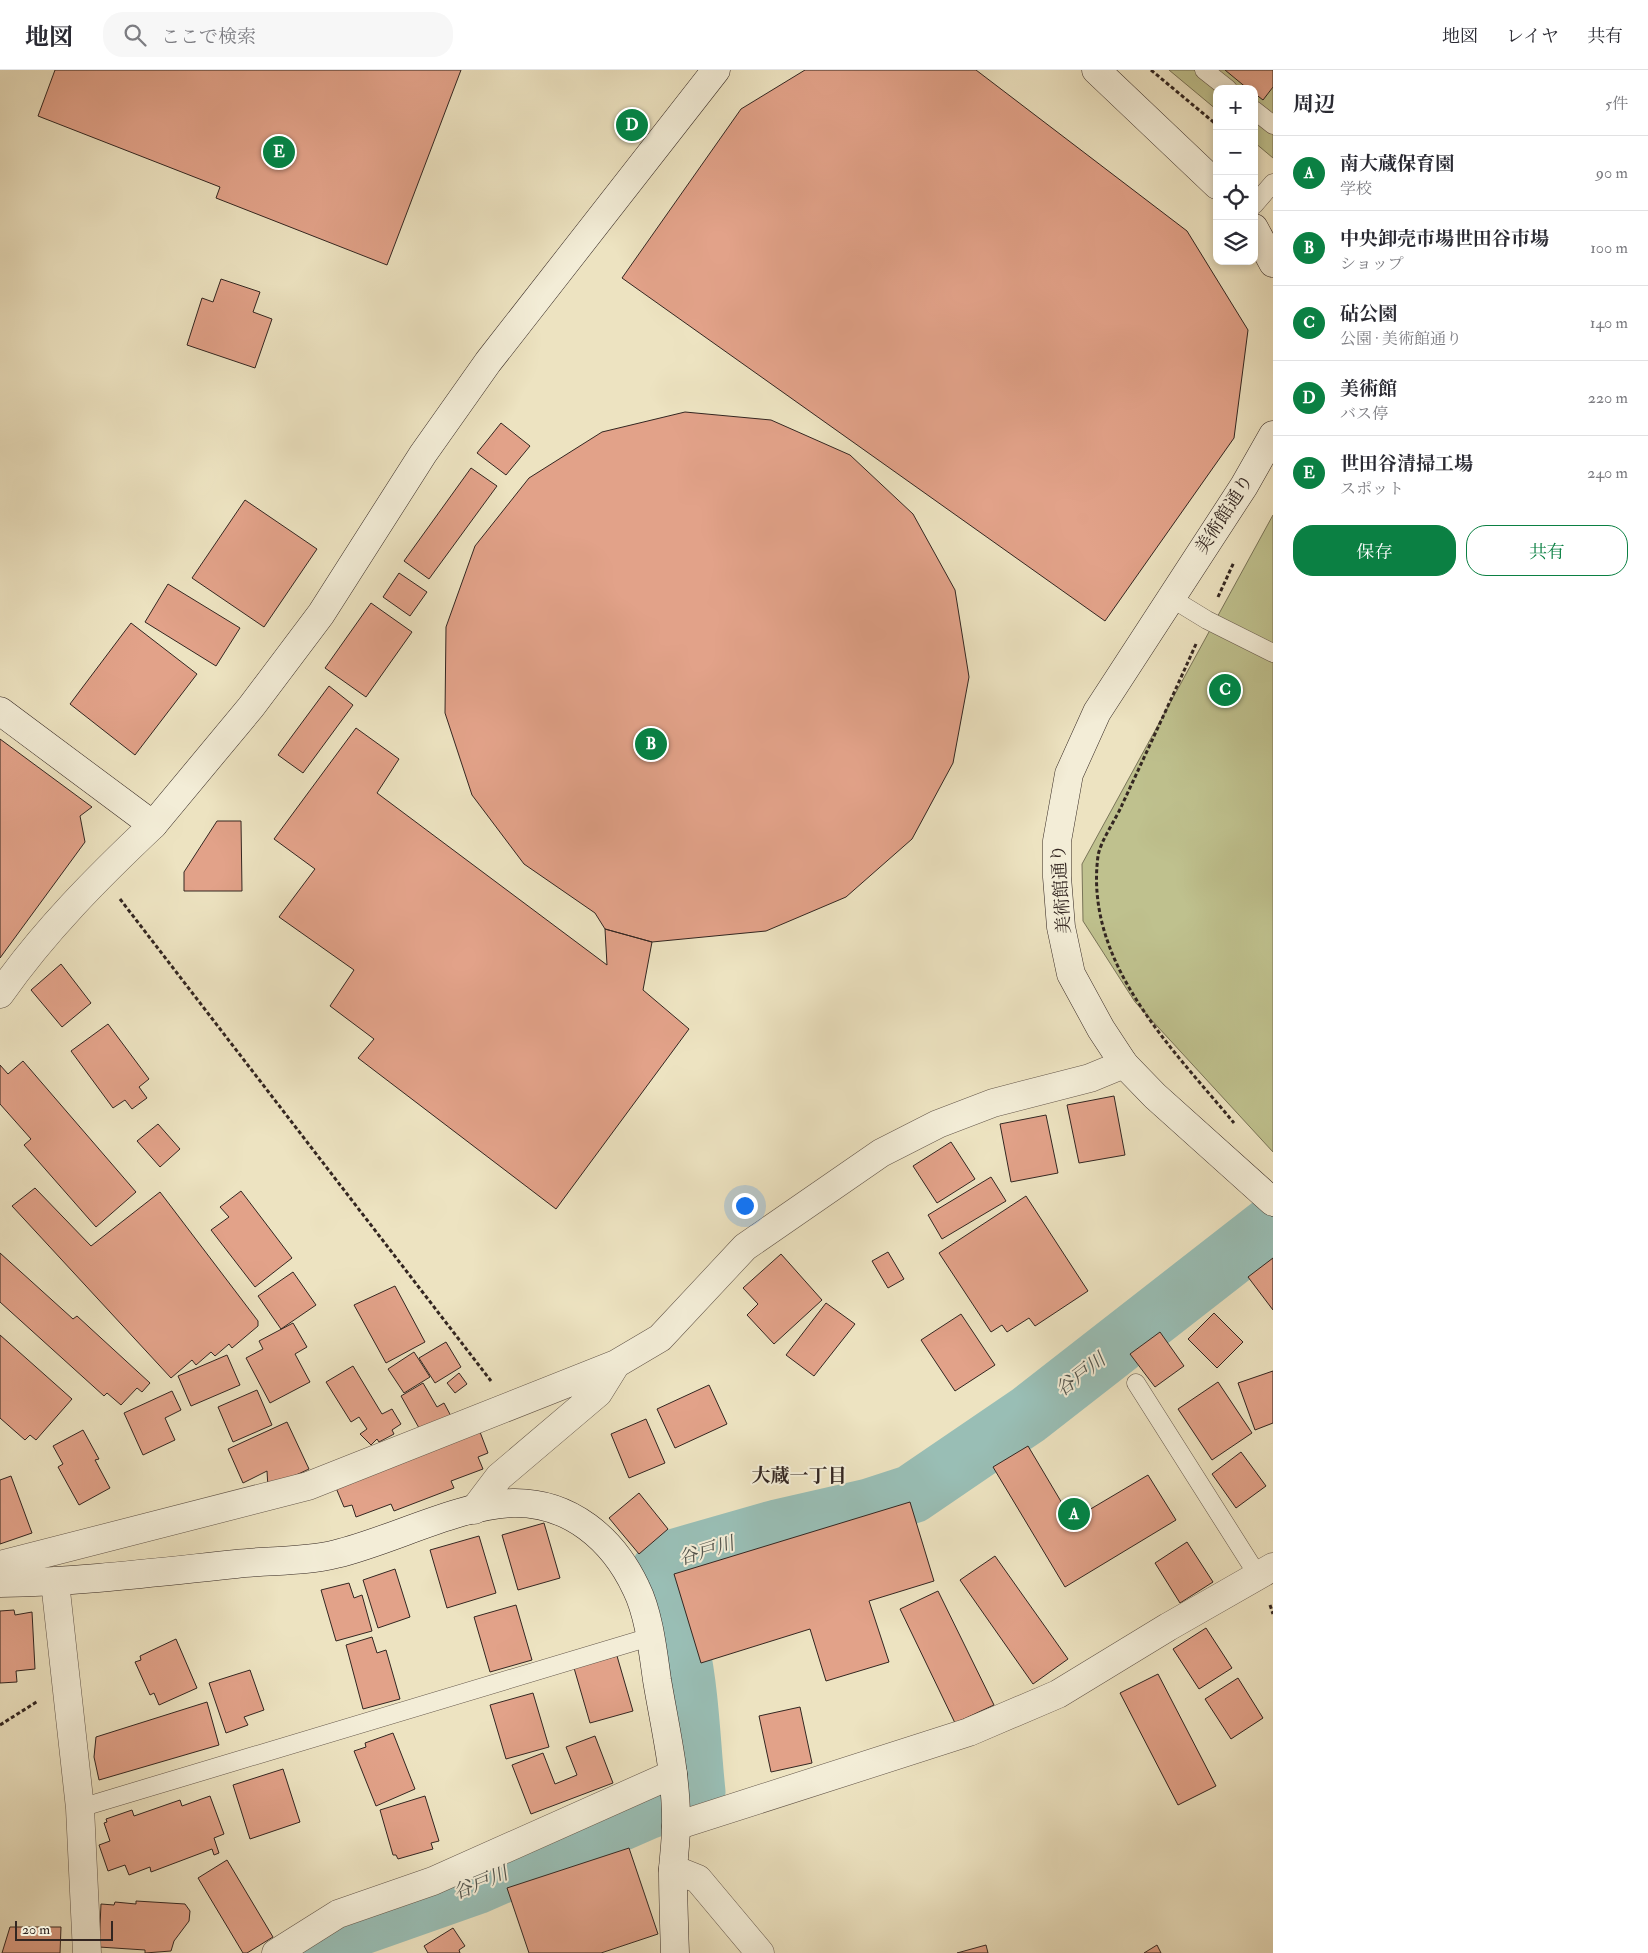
<!DOCTYPE html>
<html lang="ja">
<head>
<meta charset="utf-8">
<style>
  :root { --surface:#fff; --page:#f7f7f7; --text:#2b2b33; --muted:#7c7c81; --line:#e1e1e2; --accent:#0b8043 }
  body { margin:0; font-family:"IM FELL Double Pica","Noto Serif JP",serif; background:var(--page); color:var(--text) }
  .controls { position:absolute; right:15px; top:15px; display:grid; overflow:hidden; border-radius:10px; box-shadow:0 2px 8px #0003 }
  .controls button { width:45px; height:45px; display:grid; place-items:center; padding:0; border:0; border-bottom:1px solid var(--line); background:var(--surface); color:var(--text); font:25px sans-serif }
  .scale { position:absolute; left:15px; bottom:12px; width:98px; box-sizing:border-box; padding-left:5px; border:2px solid #332621; border-top:0; font-size:14px; line-height:18px; white-space:nowrap; color:#332621; -webkit-text-stroke:4px #f3edd7; paint-order:stroke }
  .you { position:absolute; left:744px; top:1135px; width:18px; height:18px; margin:-12px; border:4px solid #fff; border-radius:50%; background:#1a73e8; box-shadow:0 0 0 8px #1a73e833 }
  .badge { display:grid; place-items:center; width:32px; height:32px; border-radius:50%; background:var(--accent); color:#fff; font-size:16px; font-weight:700 }
  .pin { position:absolute; translate:-50% -50%; border:2px solid #fff; box-shadow:0 1px 5px #0006 }
  .list { margin:0; padding:0; list-style:none }
  h2 { display:flex; justify-content:space-between; align-items:center; height:65px; margin:0; padding:0 20px; font-size:21px }
  h2 small { font-size:16px; font-weight:400; color:var(--muted) }
  .list li { display:grid; grid-template-columns:32px 1fr auto; gap:15px; align-items:center; box-sizing:border-box; height:75px; padding:0 20px; border-top:1px solid var(--line) }
  .list b { display:block; font-size:19px; white-space:nowrap }
  .list p { margin:0; font-size:16px; white-space:nowrap; color:var(--muted) }
  .list em { font-size:16px; font-style:normal; color:var(--muted) }
  .actions { display:flex; gap:10px; padding:15px 20px }
  .actions a { flex:1; padding:11px 0; border:1px solid var(--accent); border-radius:20px; text-align:center; font-size:18px; color:var(--accent) }
  .actions .main { background:var(--accent); color:#fff }
  .icon { flex:none; width:28px; height:28px; fill:none; stroke:currentColor; stroke-width:2; stroke-linecap:round; stroke-linejoin:round }
  .map { position:relative; flex:none; width:1273px; height:1883px; overflow:hidden }
  header { display:flex; align-items:center; gap:30px; box-sizing:border-box; height:70px; padding:0 25px; background:var(--surface); border-bottom:1px solid var(--line) }
  header strong { font-size:24px }
  nav { display:flex; gap:28px; margin-inline-start:auto; font-size:18px }
  .search { width:350px; height:45px; background:var(--page); display:flex; align-items:center; gap:12px; box-sizing:border-box; padding:0 18px; border-radius:20px; color:var(--muted); font-size:19px }
  main { display:flex }
  aside { flex:1; background:var(--surface) }
  .map>svg:first-child { display:block }
  .green { fill:#bfc18e; stroke:#797458 }
  .lines { fill:none; stroke-linecap:round; stroke-linejoin:round }
  .river { stroke:#99beb5; stroke-width:59 }
  .building { fill:#e2a289; stroke:#332621 }
  .lane-casing { stroke:#625549; stroke-width:19 }
  .street-casing { stroke:#625549; stroke-width:29 }
  .secondary-casing { stroke:#332621; stroke-width:29 }
  .path { stroke:#332621; stroke-width:3; stroke-dasharray:4 2.5; stroke-linecap:butt }
  .lane { stroke:#f3edd7; stroke-width:18 }
  .street { stroke:#f3edd7; stroke-width:28 }
  .secondary { stroke:#f3edd7; stroke-width:28 }
  .labels { text-anchor:middle; stroke-width:4; stroke-linejoin:round; paint-order:stroke }
  .street-label { font-size:18px; fill:#332621; stroke:#f3edd7 }
  .water-label { font-size:19px; font-style:italic; fill:#52544d; stroke:#f3edd7 }
  .neighbourhood-label { font-size:19px; font-weight:bold; fill:#332621; stroke:#f3edd7 }
</style>
</head>
<body>
<header>
<strong>地図</strong>
<div class="search"><svg class="icon" aria-label="search" viewBox="0 0 24 24"><circle cx="10" cy="10" r="6"/><path d="M15 15l6 6"/></svg>ここで検索</div>
<nav><a>地図</a><a>レイヤ</a><a>共有</a></nav>
</header>
<main>
<div class="map">
<svg width="1273" height="1883" viewBox="0 0 1273 1883">
  <rect width="100%" height="100%" fill="#ede3c1"/>
  <filter id="stains"><feTurbulence type="fractalNoise" baseFrequency=".004" numOctaves="4"/><feColorMatrix values="0 0 0 0 .2 0 0 0 0 .09 0 0 0 0 .02 0 0 0 .5 -.17"/></filter>
  <radialGradient id="worn" r=".72"><stop offset=".6" stop-color="#630" stop-opacity="0"/><stop offset="1" stop-color="#630" stop-opacity=".3"/></radialGradient>
  <path class="green" d="M1169,0h104v88l-19,-16v-53h-37v21z
    M1273,445v637l-138,-150 -52,-81 -1,-57z"/>
  <g class="lines">
    <path class="river" d="M309,1883l28,-19 139,-49 171,-75 49,-18c-5,-47 -6,-97 -16,-144 -6,-26 -16,-51 -19,-78l11,-11 105,-30 92,-21 43,-14 116,-79 245,-191"/>
  </g>
  <path class="building" d="M55,0h406l-74,195 -171,-67 4,-11 -182,-71z
    M805,0h171l211,161 61,99 -14,108 -129,183 -483,-343 119,-169z
    M1225,0h48v17l-10,13 -9,-7v-4h-6z
    M221,209l39,13 -7,20 19,7 -17,49 -68,-23 15,-47 11,4z
    M685,342l86,8 79,35 63,59 42,76 14,87 -16,86 -41,76 -66,58 -80,34 -114,11 -47,-13 -10,-16 -71,-49 -52,-69 -27,-82 1,-86 29,-81 54,-68 73,-46z
    M501,353l29,23 -24,29 -29,-22z
    M471,398l26,18 -68,93 -25,-18z
    M245,430l72,49 -53,78 -72,-49z
    M399,503l28,19 -17,24 -27,-19z
    M168,514l72,44 -24,38 -71,-44z
    M371,533l41,29 -46,65 -41,-29z
    M131,553l66,51 -62,81 -65,-51z
    M329,616l24,19 -50,68 -25,-18z
    M356,658l43,31 -22,34 230,172 -2,-36 47,13 -9,48 46,39 -133,180 -198,-151 16,-19 -44,-33 24,-36 -75,-53 36,-48 -41,-30z
    M0,669l92,68 -12,9 5,26 -85,116z
    M217,751h24l1,70h-58v-19z
    M61,894l30,39 -29,24 -31,-37z
    M108,954l41,55 -10,8 8,11 -15,11 -7,-9 -12,8 -42,-57z
    M23,991l113,131 -40,35 -72,-82 7,-6 -31,-35v-39l8,9z
    M1114,1026l11,59 -46,8 -12,-58z
    M1046,1045l12,58 -47,9 -11,-58z
    M158,1054l22,25 -20,18 -23,-26z
    M951,1072l24,37 -38,24 -24,-37z
    M991,1107l15,24 -64,38 -14,-24z
    M35,1118l56,58 69,-54 98,129v5l-26,22 -3,-4 -14,12 -4,-4 -15,13 -4,-5 -21,18 -159,-172z
    M241,1121l51,67 -37,29 -44,-57 18,-13 -9,-10z
    M1026,1126l62,95 -53,35 -6,-8 -22,14 -5,-7 -11,7 -52,-79z
    M888,1182l16,27 -16,9 -16,-27z
    M0,1183l73,66 4,-3 73,67 -8,9 -5,-4 -16,17 -14,-12 -3,3 -104,-94z
    M781,1184l41,46 -48,44 -27,-29 11,-11 -15,-16z
    M1273,1188v52l-25,-33z
    M293,1202l23,33 -35,24 -23,-33z
    M395,1216l30,56 -39,21 -32,-58z
    M826,1233l29,21 -41,52 -28,-21z
    M1214,1243l29,29 -26,26 -29,-29z
    M961,1244l34,51 -40,26 -34,-51z
    M293,1253l14,24 -12,7 15,28 -40,21 -24,-45 17,-9 -4,-8z
    M1160,1262l24,34 -29,21 -25,-33z
    M0,1265l72,64 -36,41 -6,-5 -5,5 -25,-22z
    M446,1272l15,25 -26,16 -16,-25z
    M414,1282l16,25 -26,16 -16,-24z
    M227,1285l13,30 -49,21 -13,-30z
    M353,1296l29,48 10,-5 9,15 -9,6 2,4 -15,8 -2,-3 -6,6 -11,-11 7,-5 -8,-12 -8,5 -25,-40z
    M1273,1301v52l-18,7 -17,-47z
    M459,1303l8,11 -12,9 -8,-10z
    M1218,1312l34,51 -40,27 -34,-51z
    M423,1313l14,24 7,-4 8,15 -29,17 -22,-39z
    M709,1315l18,39 -52,24 -18,-39z
    M257,1320l15,35 -39,17 -15,-35z
    M172,1321l9,19 -16,8 10,22 -32,15 -19,-42z
    M646,1349l19,44 -36,15 -18,-44z
    M287,1352l22,47 -41,19 -1,-17 -24,12 -15,-34z
    M83,1360l16,29 -4,1 15,28 -31,17 -21,-38 5,-3 -10,-18z
    M480,1362l8,21 -10,4 5,12 -32,12 3,7 -60,23 -3,-7 -35,13 -4,-12 -8,2 -8,-19z
    M1028,1376l44,74 76,-45 28,45 -111,67 -72,-120z
    M1241,1382l25,34 -30,22 -24,-34z
    M11,1406l21,57 -32,11v-64z
    M639,1423l29,36 -29,25 -30,-36z
    M910,1432l24,79 -65,20 20,61 -63,19 -16,-52 -109,34 -27,-89z
    M544,1453l16,55 -42,12 -16,-55z
    M479,1466l17,57 -49,15 -17,-58z
    M1187,1472l26,40 -33,21 -25,-40z
    M995,1486l73,103 -35,25 -73,-104z
    M395,1499l15,48 -32,11 -15,-48z
    M349,1513l5,15 8,-3 10,36 -36,10 -15,-51z
    M938,1521l56,114 -39,18 -55,-114z
    M516,1535l16,55 -42,12 -16,-55z
    M14,1540l1,5 17,-3 3,57 -19,2 1,11 -17,1v-72z
    M1206,1558l26,40 -33,21 -26,-40z
    M372,1567l5,16 9,-3 14,49 -37,10 -17,-64z
    M176,1569l21,49 -38,17 -5,-12 -4,2 -15,-33 6,-2 -1,-4z
    M617,1586l16,55 -43,12 -16,-55z
    M250,1600l14,40 -20,7 4,8 -22,8 -17,-50z
    M1158,1604l58,112 -38,19 -58,-112z
    M1238,1608l25,40 -32,21 -26,-40z
    M533,1623l16,54 -43,12 -16,-54z
    M207,1632l12,43 -120,35 -5,-23 2,-20z
    M800,1637l12,56 -41,9 -12,-56z
    M393,1663l22,56 -39,17 -22,-55 12,-4 -1,-4z
    M595,1666l18,47 -82,31 -19,-49 31,-12 12,31 22,-9 -11,-28z
    M283,1699l17,53 -50,17 -17,-54z
    M210,1726l14,38 -10,4 5,15 -5,2 -2,-6 -61,23 -1,-5 -21,8 -4,-10 -17,6 -9,-26 11,-4 -6,-18 3,-1 -1,-3 26,-9 2,6 46,-16 2,6z
    M425,1726l14,45 -8,2 2,6 -35,10 -2,-4h-3l-13,-45z
    M629,1778l29,86 -57,19h-72l-22,-65z
    M227,1790l46,77 -26,16h-4l-45,-75z
    M136,1831l49,3 5,7 -1,10 -15,20 -3,10 -26,2v-3l-46,-3 2,-43 13,1 1,-3 21,2z
    M10,1857h51l-1,26h-58z
    M453,1858l12,18 -6,4 1,3h-32l-4,-7z
    M986,1875l2,8h-31z
    M1157,1875l4,8h-17z"/>
  <g class="lines">
    <g class="lane-casing">
      <path id="lane" d="M1204,0l24,19
        M1254,40l19,15
        M1254,135l19,-22
        M1171,528l36,22 66,33
        M1136,1313l121,191
        M80,1738l570,-171"/>
    </g>
    <g class="street-casing">
      <path id="street" d="M0,924c44,-63 98,-117 153,-169
        M474,1440l25,-33 99,-84 18,-29
        M0,1495l308,-79 308,-122 44,-26 85,-91 136,-94 57,-29 55,-21 97,-25 34,-14
        M55,1512l25,226 7,145
        M676,1756l293,-94 89,-38 110,-67 105,-60
        M673,1799l25,10 62,74
        M276,1883l62,-39 95,-33 240,-107"/>
    </g>
    <g class="secondary-casing">
      <path id="secondary" d="M1096,0l121,115
        M1254,158l19,35
        M1273,365l-29,51 -147,226 -28,62 -12,67v36l4,50 10,47 30,55 23,35 31,32 118,106
        M0,641l153,114 98,-118 70,-93 102,-160 65,-92 228,-292
        M0,1513c79,-1 158,-11 236,-19 34,-4 68,-2 100,-10 55,-13 121,-49 177,-51 57,-1 100,36 123,85 13,26 17,64 21,92 8,48 20,97 19,146 0,15 -2,29 -3,43 0,28 1,56 2,84"/>
    </g>
    <path class="path" d="M1151,0l66,55
      M1218,527l16,-35
      M1196,574c-24,54 -49,107 -74,161 -6,14 -22,37 -24,51 -14,107 74,192 136,267
      M120,829l371,482
      M1270,1535l3,9
      M0,1655l38,-24"/>
    <use href="#lane" class="lane"/>
    <use href="#street" class="street"/>
    <use href="#secondary" class="secondary"/>
  </g>
  <g class="labels">
    <g class="street-label">
      <text transform="translate(1224 444) rotate(-57)" y="6">美術館通り</text>
      <text transform="translate(1061 819) rotate(-94)" y="6">美術館通り</text>
    </g>
    <g class="water-label">
      <text transform="translate(1080 1304) rotate(-38)" y="7">谷戸川</text>
      <text transform="translate(706 1480) rotate(-17)" y="7">谷戸川</text>
      <text transform="translate(480 1812) rotate(-22)" y="7">谷戸川</text>
    </g>
    <g class="neighbourhood-label">
      <text x="799" y="1412">大蔵一丁目</text>
    </g>
  </g>
  <rect width="100%" height="100%" filter="url(#stains)"/>
  <rect width="100%" height="100%" fill="url(#worn)"/>
</svg>
<div class="controls">
<button>+</button>
<button>−</button>
<button><svg class="icon" aria-label="locate" viewBox="0 0 24 24"><circle cx="12" cy="12" r="6"/><path d="M12 2v4M12 18v4M2 12h4M18 12h4"/></svg></button>
<button><svg class="icon" aria-label="layers" viewBox="0 0 24 24"><path d="M12 4l9 5-9 5-9-5zM3 14l9 5 9-5"/></svg></button>
</div>
<div class="scale">20 m</div>
<div class="you"></div>
<div class="pin badge" style="left:1074px;top:1444px">A</div>
<div class="pin badge" style="left:651px;top:674px">B</div>
<div class="pin badge" style="left:1225px;top:620px">C</div>
<div class="pin badge" style="left:632px;top:55px">D</div>
<div class="pin badge" style="left:279px;top:82px">E</div>
</div>
<aside>
<h2>周辺<small>5件</small></h2>
<ul class="list">
<li><span class="badge">A</span><div><b>南大蔵保育園</b><p>学校</p></div><em>90 m</em></li>
<li><span class="badge">B</span><div><b>中央卸売市場世田谷市場</b><p>ショップ</p></div><em>100 m</em></li>
<li><span class="badge">C</span><div><b>砧公園</b><p>公園 · 美術館通り</p></div><em>140 m</em></li>
<li><span class="badge">D</span><div><b>美術館</b><p>バス停</p></div><em>220 m</em></li>
<li><span class="badge">E</span><div><b>世田谷清掃工場</b><p>スポット</p></div><em>240 m</em></li>
</ul>
<div class="actions"><a class="main">保存</a><a>共有</a></div>
</aside>
</main>
</body>
</html>
